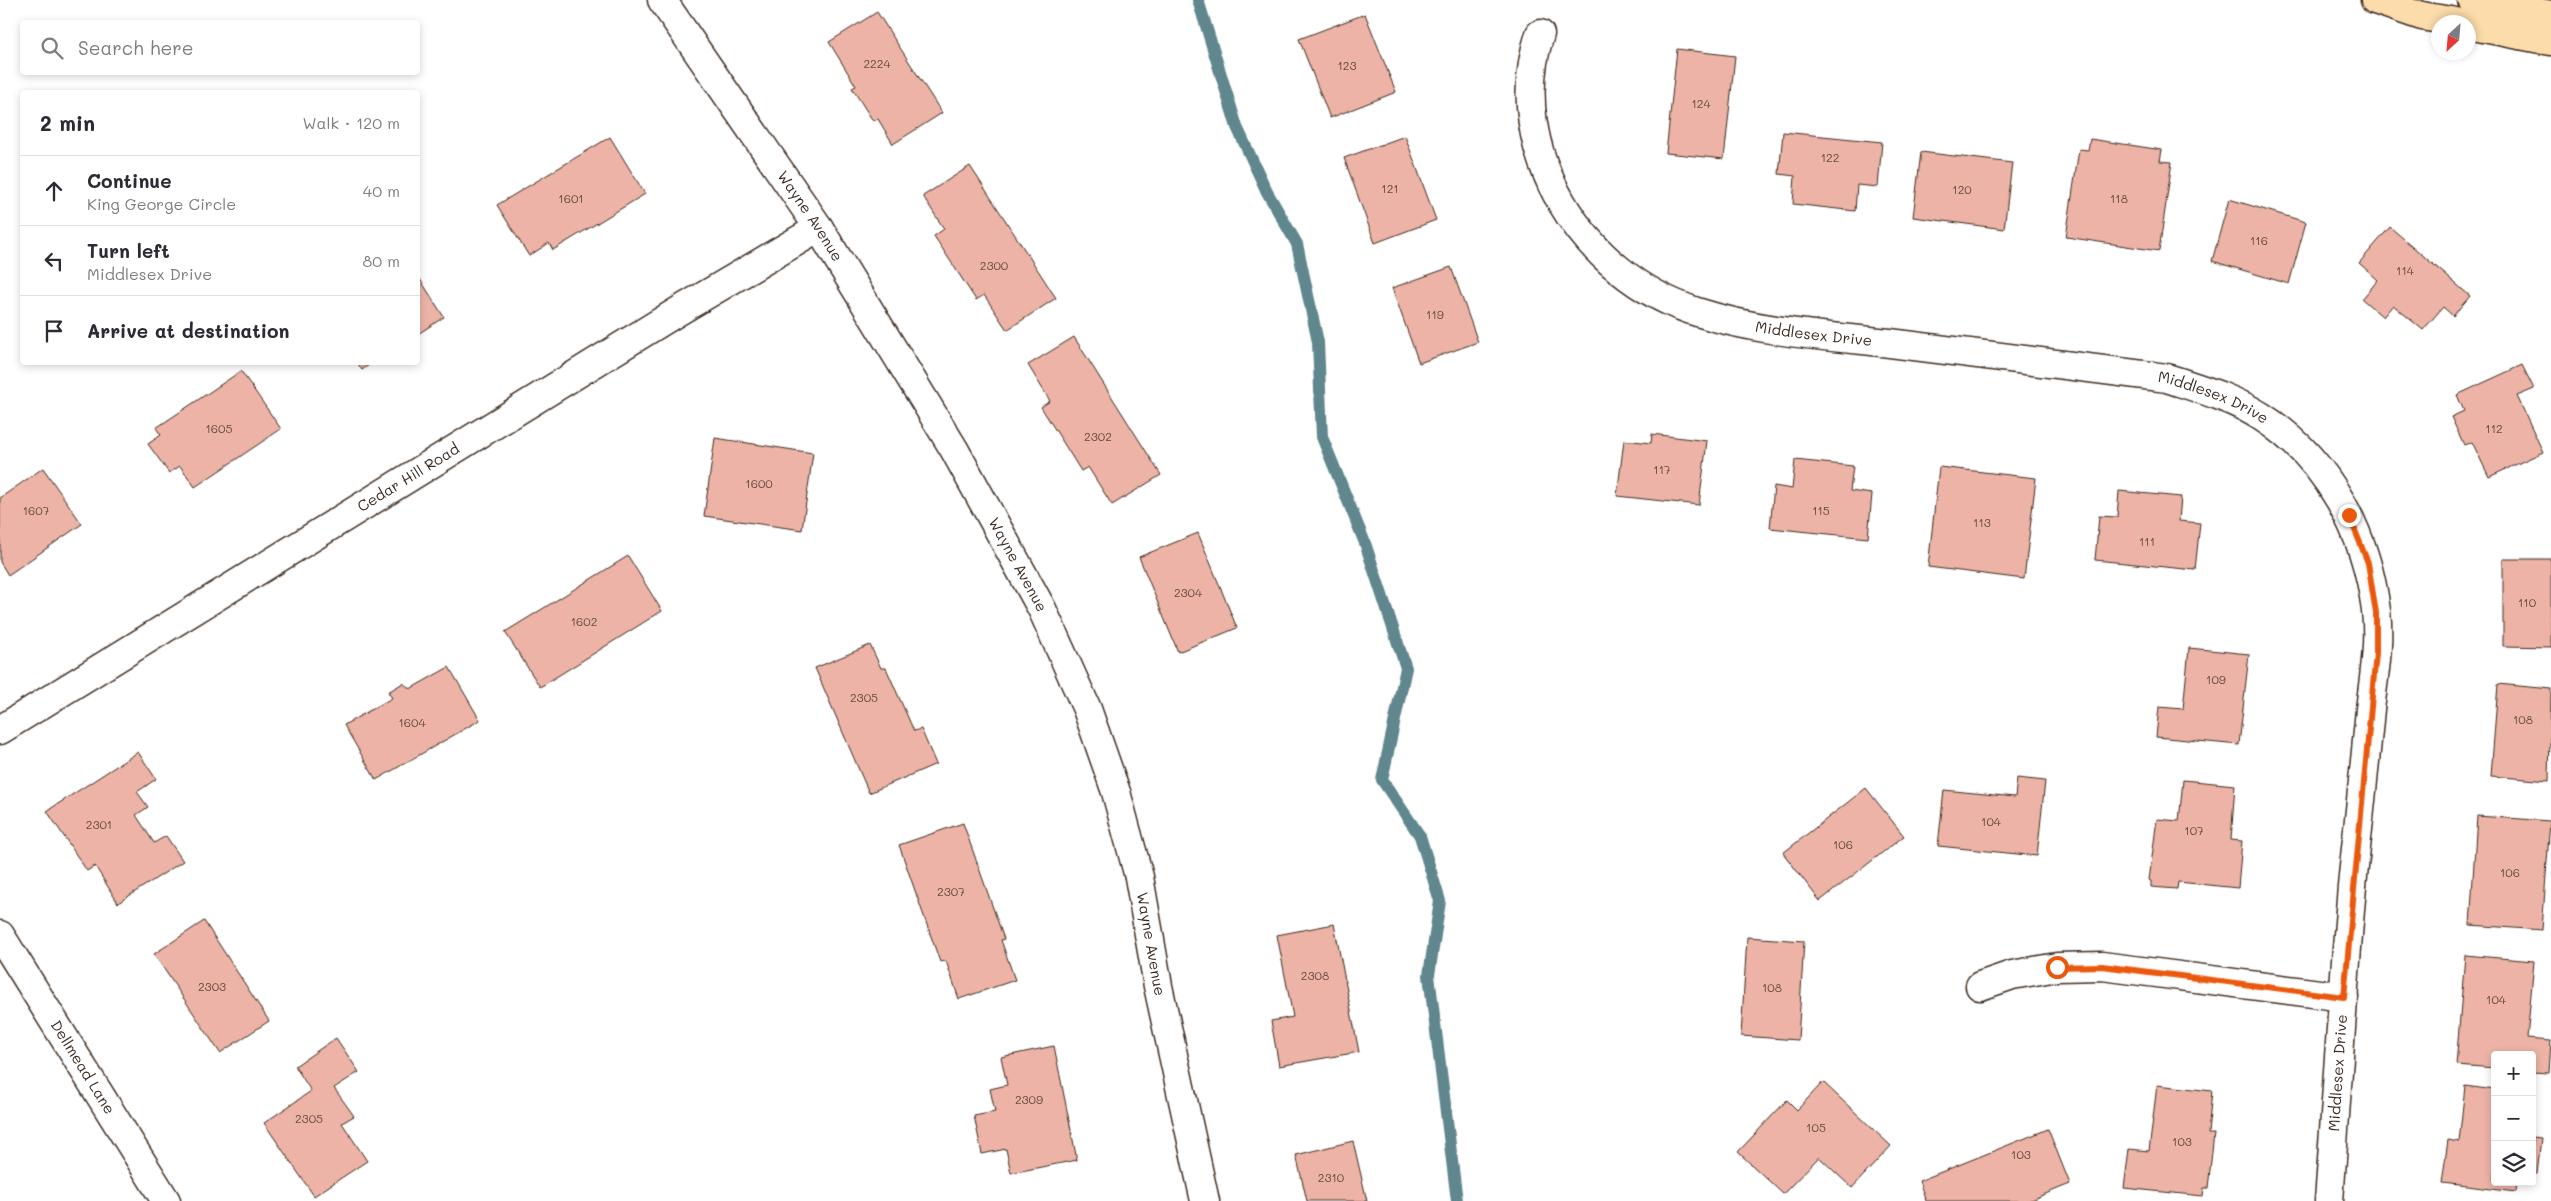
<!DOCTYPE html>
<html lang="en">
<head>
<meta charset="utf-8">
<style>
  :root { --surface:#fff; --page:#f2f2f3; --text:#2b2b33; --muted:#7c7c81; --line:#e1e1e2 }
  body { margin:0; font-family:Mali,sans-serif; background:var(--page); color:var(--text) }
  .controls { position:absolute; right:15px; bottom:15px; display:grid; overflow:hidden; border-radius:5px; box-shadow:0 2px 8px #0003 }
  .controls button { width:45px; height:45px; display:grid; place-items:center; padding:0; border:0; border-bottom:1px solid var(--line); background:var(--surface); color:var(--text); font:25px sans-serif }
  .compass { position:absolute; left:2431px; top:15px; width:45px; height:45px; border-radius:50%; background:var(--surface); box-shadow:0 2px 8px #0003; rotate:206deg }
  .stop { position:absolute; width:15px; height:15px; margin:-11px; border:4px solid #ea580c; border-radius:50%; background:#fff }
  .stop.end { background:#ea580c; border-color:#fff; box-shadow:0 1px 5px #0008 }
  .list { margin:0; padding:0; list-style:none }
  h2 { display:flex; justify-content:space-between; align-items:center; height:65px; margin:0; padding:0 20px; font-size:21px }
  h2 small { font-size:16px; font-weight:400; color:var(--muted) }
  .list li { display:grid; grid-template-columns:32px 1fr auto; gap:15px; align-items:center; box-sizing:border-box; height:70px; padding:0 20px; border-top:1px solid var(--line) }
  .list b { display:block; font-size:19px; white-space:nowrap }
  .list p { margin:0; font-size:16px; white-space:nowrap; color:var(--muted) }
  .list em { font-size:16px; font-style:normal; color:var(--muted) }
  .icon { flex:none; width:28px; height:28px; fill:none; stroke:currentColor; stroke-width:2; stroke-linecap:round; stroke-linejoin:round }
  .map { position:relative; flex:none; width:2551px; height:1201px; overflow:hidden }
  .search { position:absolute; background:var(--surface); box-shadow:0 2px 8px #0003; left:20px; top:20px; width:400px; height:55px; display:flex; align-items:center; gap:12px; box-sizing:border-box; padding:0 18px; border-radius:5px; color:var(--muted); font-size:19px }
  .panel { position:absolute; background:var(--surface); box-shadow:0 2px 8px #0003; left:20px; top:90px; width:400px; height:275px; border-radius:5px }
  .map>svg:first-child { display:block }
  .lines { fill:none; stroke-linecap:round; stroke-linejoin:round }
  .stream { stroke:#60878e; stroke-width:12 }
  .building { fill:#edb3a7; stroke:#3b2a1e }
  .street-casing { stroke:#3b2a1e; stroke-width:31 }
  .highway-casing { stroke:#3b2a1e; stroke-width:31 }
  .street { stroke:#fff; stroke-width:28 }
  .highway { stroke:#fcdcab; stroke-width:28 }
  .route { stroke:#ea580c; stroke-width:6 }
  .labels { text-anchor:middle; stroke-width:4; stroke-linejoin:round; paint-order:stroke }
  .number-label { font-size:12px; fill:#684c40 }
  .street-label { font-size:15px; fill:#3b2a1e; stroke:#fff }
</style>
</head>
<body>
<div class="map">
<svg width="2551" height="1201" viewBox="0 0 2551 1201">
  <rect width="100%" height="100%" fill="#fff"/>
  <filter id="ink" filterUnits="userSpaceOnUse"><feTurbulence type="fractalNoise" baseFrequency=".02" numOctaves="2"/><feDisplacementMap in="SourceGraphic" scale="10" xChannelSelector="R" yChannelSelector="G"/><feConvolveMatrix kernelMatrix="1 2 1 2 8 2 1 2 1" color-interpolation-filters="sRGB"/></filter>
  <g filter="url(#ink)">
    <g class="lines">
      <path class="stream" d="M1198,0l39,127 30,65 30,52 21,98 4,95 43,106 41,125 -24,112 38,56 20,65 -11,74 28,226"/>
    </g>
    <path class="building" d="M877,12l65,101 -49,31 -15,-25 -5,2 -21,-33 4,-2 -27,-44z
      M1365,14l31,78 -66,26 -31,-79z
      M1677,49l58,7 -11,103 -58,-6z
      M1783,132l99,10 -4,45 -21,-2 -2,26 -62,-7 2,-28 -16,-2z
      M1405,136l31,84 -61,23 -31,-85z
      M610,137l35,57 -92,56 -4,-7 -20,13 -32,-51z
      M2090,139l72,11 -2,11 12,1 -13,89 -93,-14 13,-88 9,1z
      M1921,152l91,11 -8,66 -91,-12z
      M970,166l86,132 -49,32 -23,-35 -8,5 -42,-64 10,-7 -21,-33z
      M2229,199l77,23 -17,62 -77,-23z
      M2390,227l80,69 -17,20 -10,-9 -20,23 -30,-25 -10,12 -21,-18 16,-19 -19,-17z
      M1451,267l27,75 -59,21 -27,-75z
      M418,276l26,41 -26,17z
      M1074,337l87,138 -49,30 -24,-38 -7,4 -40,-64 9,-6 -22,-36z
      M357,362h16l-11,8z
      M2522,365l12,24 -17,7 26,56 -54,25 -17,-35 -8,3 -13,-28 13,-6 -7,-16z
      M241,371l40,58 -86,58 -15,-21 -11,7 -21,-29 13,-9 -5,-7z
      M1652,434l55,7 -8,64 -82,-9 7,-56 27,3z
      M715,438l98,15 -11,77 -98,-14z
      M1795,460l58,6 -3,25 22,3 -4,44 -98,-10 4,-42 18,3z
      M1939,467l97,11 -12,101 -96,-12z
      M43,468l39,56 -74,51 -8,-13v-64z
      M2119,491l62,6 -2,24 21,2 -5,47 -100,-10 4,-44 18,1z
      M1198,533l39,95 -59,24 -39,-95z
      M628,556l34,55 -122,76 -35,-55z
      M2503,559h48v88l-48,-1z
      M870,645l11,23h5l28,63 7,-2 15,35 -67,29 -54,-125z
      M2189,648l60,6 -10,91 -83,-8 3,-30 24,2z
      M449,667l31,53 -104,60 -32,-55 48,-27 -4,-6 15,-9 7,6z
      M2498,684l53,5 -2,92 -58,-5z
      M138,752l18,27 -19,13 11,15 -12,8 18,28 12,-7 17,25 -65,42 -23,-37 -8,5 -40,-60z
      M2017,778l28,3 -8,75 -99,-10 6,-56 71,7z
      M2183,780l52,5 -4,55 11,1 -4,47 -60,-6 -1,7 -26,-2v-6l-2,-1 8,-61 22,2z
      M1866,788l38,48 -84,65 -37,-48z
      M2477,816l73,5 -8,109 -72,-5z
      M963,823l41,116 -3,1 14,40 -56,19 -13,-38 -6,1 -41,-117z
      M204,921l65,100 -49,32 -66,-99z
      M1334,924l25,128 -80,14 -8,-45 22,-4 -16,-82z
      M1747,937l57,4 -6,99 -57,-4z
      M2465,955l69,6 -7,78 24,2 -2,32 -17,-1v-17h-37v13l-39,-3z
      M336,1038l23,34 -25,16 20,28 -12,7 25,38 -53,35 -50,-73 47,-32 -16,-25z
      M1054,1046l23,114 -66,13 -5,-24 -24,5 -8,-38 21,-4 -5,-23 17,-4 -6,-28z
      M1823,1082l68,64 -39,42 -33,-31 -36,37 -45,-42 49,-52 10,10z
      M2157,1085l55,6 -4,43h6l-6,54h-4l-1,8 -79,-8 5,-39 20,2z
      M2465,1086l30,4v92h22l-1,10 -74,-9 6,-43 11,2z
      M2048,1129l22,55 -42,17h-102l-7,-20z
      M2532,1137l9,1 -4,36h-5z
      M1353,1141l14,60h-60l-11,-46z"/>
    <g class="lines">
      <g class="street-casing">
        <g id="street">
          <path id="s1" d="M662,0l157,228 135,221 88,160 45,100 29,83 23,85 19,109 47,215"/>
          <path id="s2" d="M1540,34c-38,115 44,243 157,278 62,20 129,24 193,31 93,12 185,23 277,35 33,11 66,20 95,39 66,42 105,117 114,194 4,32 -2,66 -6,98 -5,55 -11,111 -17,167 -10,108 -16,217 -24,325"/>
          <path id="s3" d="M0,730l677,-418 142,-84"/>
          <path id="s4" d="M0,935l166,266"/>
          <path d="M1980,986l32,-11 45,-8 45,-1 242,31"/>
        </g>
      </g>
      <g class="highway-casing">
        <path id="highway" d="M2375,0l47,16 34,6
          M2472,0l79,15
          M2468,25l83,16"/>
      </g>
      <use href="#street" class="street"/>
      <use href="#highway" class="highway"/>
    </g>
  </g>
  <g class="lines" filter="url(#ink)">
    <path class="route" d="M2057,967l45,-1 242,31 32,-344v-40l-8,-50 -19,-48"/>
  </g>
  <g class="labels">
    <g class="number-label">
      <text x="877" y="68">2224</text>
      <text x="1347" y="70">123</text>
      <text x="1701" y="108">124</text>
      <text x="1830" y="162">122</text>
      <text x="1390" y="193">121</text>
      <text x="1962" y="194">120</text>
      <text x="571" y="203">1601</text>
      <text x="2119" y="203">118</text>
      <text x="2259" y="245">116</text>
      <text x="994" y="270">2300</text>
      <text x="2405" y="275">114</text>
      <text x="1435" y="319">119</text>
      <text x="219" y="433">1605</text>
      <text x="2494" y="433">112</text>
      <text x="1098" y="441">2302</text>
      <text x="1662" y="474">117</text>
      <text x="759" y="488">1600</text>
      <text x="36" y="515">1607</text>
      <text x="1821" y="515">115</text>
      <text x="1982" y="527">113</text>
      <text x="2147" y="546">111</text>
      <text x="1188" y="597">2304</text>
      <text x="2527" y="607">110</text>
      <text x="584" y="626">1602</text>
      <text x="2216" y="684">109</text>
      <text x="864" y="702">2305</text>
      <text x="2523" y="724">108</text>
      <text x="412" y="727">1604</text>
      <text x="1991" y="826">104</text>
      <text x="99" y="829">2301</text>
      <text x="2194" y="835">107</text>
      <text x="1843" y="849">106</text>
      <text x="2510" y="877">106</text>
      <text x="951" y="896">2307</text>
      <text x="1315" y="980">2308</text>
      <text x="212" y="991">2303</text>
      <text x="1772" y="992">108</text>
      <text x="2496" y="1004">104</text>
      <text x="1029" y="1104">2309</text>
      <text x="309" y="1123">2305</text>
      <text x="1816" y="1132">105</text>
      <text x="2182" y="1146">103</text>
      <text x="2021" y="1159">103</text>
      <text x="1331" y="1182">2310</text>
    </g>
    <g class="street-label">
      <text dy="5" stroke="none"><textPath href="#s1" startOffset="262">Wayne Avenue</textPath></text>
      <text dy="5" stroke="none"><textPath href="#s2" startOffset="472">Middlesex Drive</textPath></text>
      <text dy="5" stroke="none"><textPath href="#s2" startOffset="878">Middlesex Drive</textPath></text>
      <text dy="5" stroke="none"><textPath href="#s3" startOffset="480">Cedar Hill Road</textPath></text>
      <text dy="5" stroke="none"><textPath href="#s1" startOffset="668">Wayne Avenue</textPath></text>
      <text dy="5" stroke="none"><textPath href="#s1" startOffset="1072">Wayne Avenue</textPath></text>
      <text dy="5" stroke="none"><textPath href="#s4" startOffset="156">Dellmead Lane</textPath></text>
      <text transform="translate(2338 1073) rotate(-86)" y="5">Middlesex Drive</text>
    </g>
  </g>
</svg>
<div class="controls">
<button>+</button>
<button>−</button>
<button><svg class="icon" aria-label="layers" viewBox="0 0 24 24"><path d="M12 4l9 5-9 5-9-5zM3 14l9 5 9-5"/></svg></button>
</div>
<svg class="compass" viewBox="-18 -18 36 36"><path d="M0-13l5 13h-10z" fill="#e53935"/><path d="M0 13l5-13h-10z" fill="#7c7c81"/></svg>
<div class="stop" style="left:2057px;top:967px"></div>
<div class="stop end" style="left:2349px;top:515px"></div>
<div class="search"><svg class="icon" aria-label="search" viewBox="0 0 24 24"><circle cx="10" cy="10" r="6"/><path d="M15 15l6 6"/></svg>Search here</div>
<section class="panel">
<h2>2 min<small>Walk · 120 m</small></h2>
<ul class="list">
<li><svg class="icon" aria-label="ahead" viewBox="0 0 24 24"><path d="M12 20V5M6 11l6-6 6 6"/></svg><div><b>Continue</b><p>King George Circle</p></div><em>40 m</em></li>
<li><svg class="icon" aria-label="left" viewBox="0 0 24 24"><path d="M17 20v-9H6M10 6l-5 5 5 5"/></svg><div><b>Turn left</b><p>Middlesex Drive</p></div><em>80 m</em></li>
<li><svg class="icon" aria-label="arrive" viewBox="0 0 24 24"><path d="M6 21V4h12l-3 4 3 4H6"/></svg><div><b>Arrive at destination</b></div></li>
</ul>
</section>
</div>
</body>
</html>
